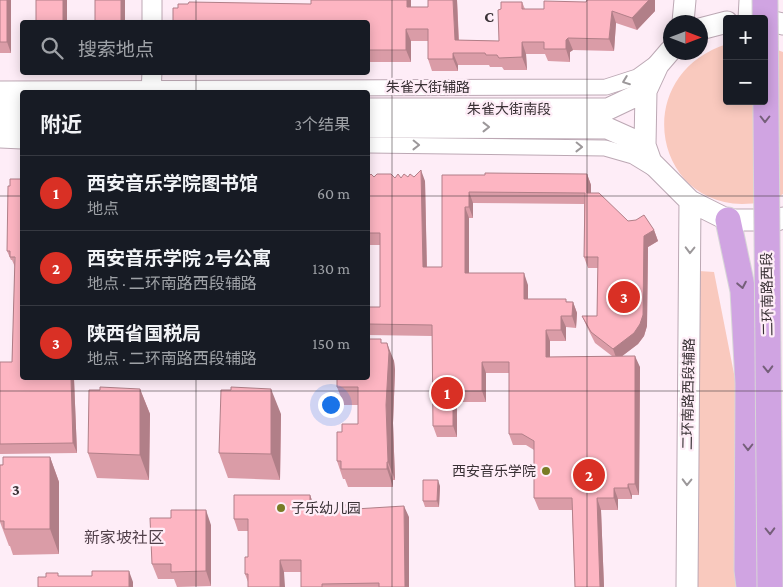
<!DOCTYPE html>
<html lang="zh">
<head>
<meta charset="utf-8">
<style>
  :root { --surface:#171b24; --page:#20242c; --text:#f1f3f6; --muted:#9ea1a6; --line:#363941; --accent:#d93025 }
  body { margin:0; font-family:"Crimson Pro","Noto Sans SC",serif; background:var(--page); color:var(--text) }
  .controls { position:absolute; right:15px; top:15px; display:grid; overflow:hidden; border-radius:5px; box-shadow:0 2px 12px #0003 }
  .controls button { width:45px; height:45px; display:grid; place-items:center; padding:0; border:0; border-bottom:1px solid var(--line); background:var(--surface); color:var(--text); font:25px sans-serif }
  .compass { position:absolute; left:663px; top:15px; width:45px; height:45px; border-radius:50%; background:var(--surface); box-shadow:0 2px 12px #0003; rotate:90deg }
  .you { position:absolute; left:330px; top:404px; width:18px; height:18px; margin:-12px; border:4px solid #fff; border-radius:50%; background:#1a73e8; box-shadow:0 0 0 8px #1a73e833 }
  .badge { display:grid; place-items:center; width:32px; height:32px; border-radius:50%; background:var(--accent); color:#fff; font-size:16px; font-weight:700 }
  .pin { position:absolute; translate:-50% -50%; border:2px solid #fff; box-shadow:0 1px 5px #0006 }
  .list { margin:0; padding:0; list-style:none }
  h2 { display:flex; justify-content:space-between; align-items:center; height:65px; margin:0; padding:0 20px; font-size:21px }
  h2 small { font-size:16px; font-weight:400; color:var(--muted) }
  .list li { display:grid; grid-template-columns:32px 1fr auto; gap:15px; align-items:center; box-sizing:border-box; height:75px; padding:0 20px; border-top:1px solid var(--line) }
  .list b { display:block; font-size:19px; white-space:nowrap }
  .list p { margin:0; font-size:16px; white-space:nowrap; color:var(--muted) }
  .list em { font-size:16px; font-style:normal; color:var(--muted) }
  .icon { flex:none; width:28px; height:28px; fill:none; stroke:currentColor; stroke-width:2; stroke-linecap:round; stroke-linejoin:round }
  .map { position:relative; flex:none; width:783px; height:587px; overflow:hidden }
  .search { position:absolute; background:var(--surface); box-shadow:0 2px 12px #0003; left:20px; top:20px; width:350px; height:55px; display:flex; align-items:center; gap:12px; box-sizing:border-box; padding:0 18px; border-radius:5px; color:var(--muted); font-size:19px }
  .panel { position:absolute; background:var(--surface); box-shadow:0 2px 12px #0003; left:20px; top:90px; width:350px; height:290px; border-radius:5px }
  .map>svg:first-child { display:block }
  .green { fill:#f9c9be }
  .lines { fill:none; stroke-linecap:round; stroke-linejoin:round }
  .minor-casing { stroke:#bca8b4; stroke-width:17 }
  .tertiary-casing { stroke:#bca8b4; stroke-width:21 }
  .secondary-casing { stroke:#bca8b4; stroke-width:23 }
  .trunk-casing { stroke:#d7d6d7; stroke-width:27 }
  .minor { stroke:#fff; stroke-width:15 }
  .tertiary { stroke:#fff; stroke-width:19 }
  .secondary { stroke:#fff; stroke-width:21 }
  .trunk { stroke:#d0a4e2; stroke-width:25 }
  .trunk-bridge-casing { stroke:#d7d6d7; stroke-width:27; stroke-linecap:butt }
  .trunk-bridge { stroke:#d0a4e2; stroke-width:25 }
  .wall { fill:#da9ca7; fill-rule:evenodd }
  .shaded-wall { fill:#b17f88 }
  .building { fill:#fdb5c2; stroke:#b17f88 }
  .oneway { stroke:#9c989a }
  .oneway2 { stroke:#755f7a }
  .grid { fill:none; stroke:#393135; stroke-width:1; stroke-opacity:0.55 }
  .poi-dot { fill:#797c25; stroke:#feedf7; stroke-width:2 }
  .labels { text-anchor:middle; stroke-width:4.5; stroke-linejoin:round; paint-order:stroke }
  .street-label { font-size:14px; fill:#393135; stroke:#feedf7 }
  .poi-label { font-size:14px; fill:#393135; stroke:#feedf7; text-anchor:end }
  .quarter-label { font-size:16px; fill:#52414b; stroke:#feedf7 }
  .grid-label { font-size:16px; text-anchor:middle; font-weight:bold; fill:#393135; stroke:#feedf7; stroke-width:4.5; stroke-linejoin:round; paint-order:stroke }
</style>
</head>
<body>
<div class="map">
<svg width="783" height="587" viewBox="0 0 783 587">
  <rect width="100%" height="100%" fill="#feedf7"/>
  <path class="green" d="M727,44v57h37v-56l19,7v142c-11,8 -28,10 -41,10 -91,-2 -110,-130 -15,-160z
    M699,271l15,1 22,112 5,203h-45z"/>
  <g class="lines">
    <g class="minor-casing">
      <path id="minor" d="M0,89l606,-2 31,-10 22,-16
        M0,140l22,1
        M368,145l237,3 28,8 23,14"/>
    </g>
    <g class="tertiary-casing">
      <path id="tertiary" d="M152,22v-22
        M151,92l1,-20"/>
    </g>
    <g class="secondary-casing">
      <path id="secondary" d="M749,19l1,-19
        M764,20l19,4
        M683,22l2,-22
        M700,29l27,-7
        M670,51l-12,14 -12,26 -1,54 6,17 39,39 38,19h49l6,-2
        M0,106h22
        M368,109h240l38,-18
        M0,125h22
        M368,127l239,1 38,17
        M687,587l3,-386"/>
    </g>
    <g class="trunk-casing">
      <path id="trunk" d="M728,220l15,71 5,92 -1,187 2,17"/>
    </g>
    <use href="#minor" class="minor"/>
    <use href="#tertiary" class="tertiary"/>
    <use href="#secondary" class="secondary"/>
    <use href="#trunk" class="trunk"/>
    <g class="trunk-bridge-casing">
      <path id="trunk-bridge" d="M765,0l5,587"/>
    </g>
    <use href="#trunk-bridge" class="trunk-bridge"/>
  </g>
  <path class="wall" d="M0,0h11v53h-11z
    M366,0h45v7h17l29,-7 2,40 40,1 2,-32 21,-7 3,7h19l42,-7 1,-2h68v11l-18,19 -21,-7 -2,28 -41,-1 -3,2v10l-22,-1 -3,-7h-19l1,16h-23l-2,-3h-12l-1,-2h-31v6h-26l-4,-12v-18h-17v21h-43v-40l-57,-18z
    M587,174l4,11v8l37,28 26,9 4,11 -10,6 -1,79 -3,10 -6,8 -16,12 18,11 -1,128h-7v4h-14v11h-17l3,77h-29l-3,-77h-33l-5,-12v-48l-8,-5h-13l-4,-11v-61h-23v29h-29v35h-20l-4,-11 -1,-90 -64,-1v-28h12v-62h-12v-68l27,1 19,-1 11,4 2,86h15v-92h43zM473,203l111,1v53l4,11h10l-1,48h-15l5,11 8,16 17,13 -62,1v-16h16v-14l10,1 1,-15 -4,-11 -45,-3v-14l-59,-12v-55h4z
    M10,186l12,192h116v2l-64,-1 3,74 -77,1v-92h12l3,-95 -3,-7h-1l-4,-9z
    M383,343l11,18 1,9 -2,53 2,57h-2v7h-45l-3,-8h-2l-6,-18 5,-29 16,-8v-19h-14l-7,-18z
    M140,389l10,25 -1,66 -52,-2 -9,-25 12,-63z
    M281,414l-1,66 -52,-2 -9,-25z
    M50,457l9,25v72l-46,1 -3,-9h-1l-9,-24v-57z
    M440,486l-1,21h-14l-2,-6z
    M310,495l4,11v3h42l53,8v70h-108v-15h-17l-36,10 -3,-8 3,-17v-26h-10l-4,-12z
    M211,525v61l-34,1 -3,-8h-16l-6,-15z"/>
  <path class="shaded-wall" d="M7,0h4v53l-4,-11z
    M63,0h4v22h-4z
    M121,0h4v22h-4z
    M407,0h4v19l-4,-12z
    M453,0h4l2,52 -4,-12z
    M649,0h6v11l-18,19 -5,-12z
    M612,11l4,12 -2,28 -5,-12z
    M406,29l5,12v21l-5,-12z
    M568,38l5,12 -3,2v10l-4,-13v-9z
    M522,42l4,12 1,16 -5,-13z
    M453,53l5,12v6l-5,-12z
    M421,170l4,11 2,98 -4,-12z
    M587,174l4,11v19l-4,-11z
    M469,192l4,11v15l-4,-11z
    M465,207l4,11v66l-4,-11z
    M654,230l4,11 -10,6 -1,79 -3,10 -6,8 -21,16 -4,-11 31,-113z
    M524,273l4,12v25l-4,-11z
    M573,302l4,11 -1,15 -4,-12z
    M561,316l5,11v14l-5,-11z
    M546,330l4,11v27l-4,-11z
    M387,343l7,18 1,9 -2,53 2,57 -7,-18 -2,-57z
    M635,356l5,11 -1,128 -4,-11z
    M482,362l4,11v29l-4,-11z
    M71,378h2l1,1 3,74 -4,-10z
    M140,389l10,25 -1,66 -9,-25z
    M271,389l10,25 -1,66 -9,-26z
    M453,391l4,11v35l-4,-11z
    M50,457l9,25v72l-9,-25z
    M387,462l6,18v7l-6,-18z
    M438,480l2,6 -1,21 -2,-6z
    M628,484l4,11v4l-4,-11z
    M614,488l4,11v11l-4,-12z
    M310,495l4,11 1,15 -5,-12z
    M597,498l4,12 3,77h-4z
    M404,506l5,11v70h-4z
    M206,510l5,15v61l-5,-15z
    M280,560l4,12 1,15h-5z
    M129,571l4,11v5h-4z"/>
  <path class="building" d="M0,0h7v42h-7z
    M36,0h27v22h-27z
    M95,0h26v22h-26z
    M311,0h96v7h21v-7h25l2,40 44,1 -1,-31 3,-1v-7h21v7h22v-8l42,1 1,-2h62l-17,18 -20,-7 -3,28 -41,-1 -2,2v9h-22v-7h-22v15l-23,1 -2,-3h-11l-1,-2h-32v6h-25v-30h-22v21h-38v-28h-195v-14h5v-4h10l1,-2 122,2z
    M421,170l2,97h19v-92h43v-2l102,1v19h12l29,28 8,-1 8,-5 10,15 -10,6 -1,79 -3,9 -6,9 -21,16 -22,-17 -9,-16h15l1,-59h-14l1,-64 -116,-1v15h-4v66h59v26h42v3h7l-1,14h-11v14h-15v27l89,-1v128h-7v4h-14v10h-17l3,89h-25l-3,-89h-38v-57l-12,-7h-13v-72h-27v29h-29v35h-20l-1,-101 -64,-1v-17h12v-74h-12v-56l3,-3 3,3 3,-3h14l4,4 3,-4 3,4 3,-4 4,3 2,-3 4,3z
    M10,179h12v199h49l2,65 -73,1v-82h12l3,-105h-5v-6h-3l1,-65h2z
    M368,339h13v4h6l2,9 -3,53 2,57h-1v7h-46v-8h-4v-29h5v-8h16v-37h-21v-9h31z
    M100,387l40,2v66l-52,-2 1,-63h11z
    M231,387l40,2v65l-52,-1 2,-63h10z
    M3,457h47v72h-46v-8h-4v-56h3z
    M423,480h15l-1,21h-14z
    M234,495h76v14h32v-4h13v4l49,-3 1,81h-26v-4l-57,1v3h-21v-27h-21v27h-32v-13h-3v-17h3v-38h-14z
    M171,510h35v61l-35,1v-8h-19l-2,-46h21z
    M92,571h37v16h-91v-10h8v-4h12v3h34z"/>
  <defs><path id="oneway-chevron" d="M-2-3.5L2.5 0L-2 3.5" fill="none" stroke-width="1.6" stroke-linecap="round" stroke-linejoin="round" transform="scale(1.25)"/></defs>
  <g class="oneway">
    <use href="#oneway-chevron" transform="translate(626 81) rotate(159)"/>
    <use href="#oneway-chevron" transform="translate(486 127)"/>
    <use href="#oneway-chevron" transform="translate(416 145) rotate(1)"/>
    <use href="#oneway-chevron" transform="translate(579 147) rotate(1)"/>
    <use href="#oneway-chevron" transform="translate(690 250) rotate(91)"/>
    <use href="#oneway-chevron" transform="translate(687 482) rotate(91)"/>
  </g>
  <g class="oneway2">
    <use href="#oneway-chevron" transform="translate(765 119) rotate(90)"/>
    <use href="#oneway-chevron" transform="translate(742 285) rotate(79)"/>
    <use href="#oneway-chevron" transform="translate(768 369) rotate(89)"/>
    <use href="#oneway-chevron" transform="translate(748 447) rotate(90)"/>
    <use href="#oneway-chevron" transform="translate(770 531) rotate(89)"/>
  </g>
  <path class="grid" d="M196,0v22M392,0v587M587,0v587M196,72v20M0,196h22M368,196h415M196,378v209M0,391h783"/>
  <g class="poi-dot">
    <circle cx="546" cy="471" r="5"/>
    <circle cx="281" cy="508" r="5"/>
  </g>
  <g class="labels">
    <g class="street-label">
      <text x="428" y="92">朱雀大街辅路</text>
      <text x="509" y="114">朱雀大街南段</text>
      <text transform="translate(767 294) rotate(-91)" y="5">二环南路西段</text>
      <text transform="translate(688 394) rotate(-89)" y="5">二环南路西段辅路</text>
    </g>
    <g class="poi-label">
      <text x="536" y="476">西安音乐学院</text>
      <text x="291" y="513" text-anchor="start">子乐幼儿园</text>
    </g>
    <g class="quarter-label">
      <text x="124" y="543">新家坡社区</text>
    </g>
  </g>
  <g class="grid-label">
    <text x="489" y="22">C</text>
    <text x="16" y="495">3</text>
  </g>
</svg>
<div class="controls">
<button>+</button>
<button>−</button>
</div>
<svg class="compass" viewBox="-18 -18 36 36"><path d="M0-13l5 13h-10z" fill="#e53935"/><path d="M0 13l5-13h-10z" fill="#9ea1a6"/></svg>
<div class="you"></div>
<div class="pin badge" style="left:447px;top:393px">1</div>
<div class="pin badge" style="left:589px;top:475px">2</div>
<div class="pin badge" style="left:624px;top:297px">3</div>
<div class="search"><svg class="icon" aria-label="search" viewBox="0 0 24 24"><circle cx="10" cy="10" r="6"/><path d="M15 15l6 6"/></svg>搜索地点</div>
<section class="panel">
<h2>附近<small>3个结果</small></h2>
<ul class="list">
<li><span class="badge">1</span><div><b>西安音乐学院图书馆</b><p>地点</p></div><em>60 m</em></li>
<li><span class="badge">2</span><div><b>西安音乐学院 2号公寓</b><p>地点 · 二环南路西段辅路</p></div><em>130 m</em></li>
<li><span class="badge">3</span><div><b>陕西省国税局</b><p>地点 · 二环南路西段辅路</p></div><em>150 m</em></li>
</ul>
</section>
</div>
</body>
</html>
